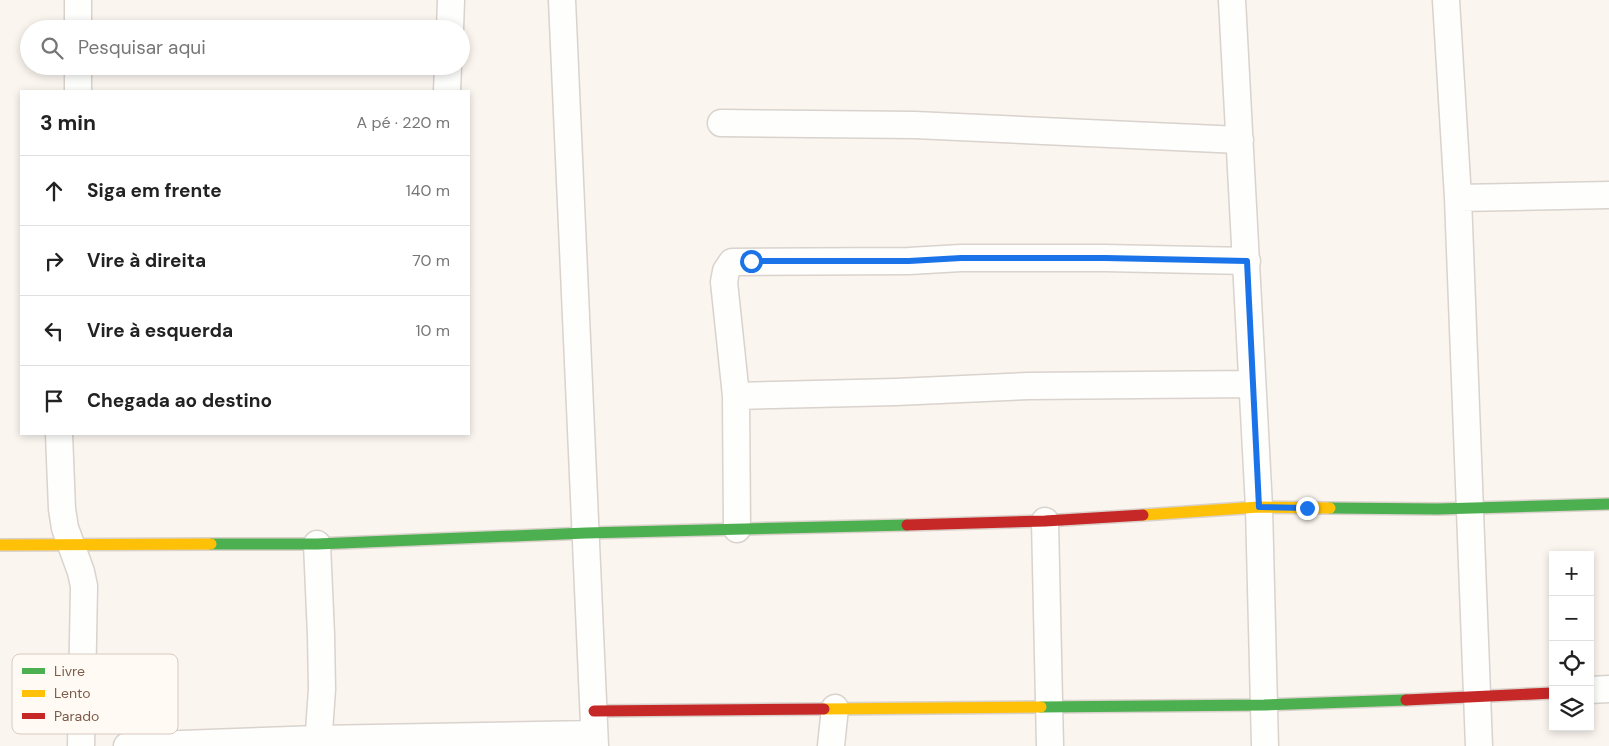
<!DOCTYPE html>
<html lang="pt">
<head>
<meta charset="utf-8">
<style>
  :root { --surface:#fff; --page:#f2f2f2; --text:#222; --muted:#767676; --line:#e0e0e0 }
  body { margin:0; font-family:"DM Sans",sans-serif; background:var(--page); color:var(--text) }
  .controls { position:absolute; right:15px; bottom:15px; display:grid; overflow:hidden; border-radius:0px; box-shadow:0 2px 8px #0003 }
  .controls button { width:45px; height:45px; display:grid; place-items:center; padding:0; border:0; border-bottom:1px solid var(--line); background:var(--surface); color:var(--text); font:25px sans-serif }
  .stop { position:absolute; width:15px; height:15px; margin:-11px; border:4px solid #1a73e8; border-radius:50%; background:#fff }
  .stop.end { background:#1a73e8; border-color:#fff; box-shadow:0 1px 5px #0008 }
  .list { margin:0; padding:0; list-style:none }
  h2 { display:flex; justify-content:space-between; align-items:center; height:65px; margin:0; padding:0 20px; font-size:21px }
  h2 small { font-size:16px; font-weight:400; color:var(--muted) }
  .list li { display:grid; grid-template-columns:32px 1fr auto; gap:15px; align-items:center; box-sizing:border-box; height:70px; padding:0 20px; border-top:1px solid var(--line) }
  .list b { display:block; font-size:19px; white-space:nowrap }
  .list em { font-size:16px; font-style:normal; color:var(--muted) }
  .icon { flex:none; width:28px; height:28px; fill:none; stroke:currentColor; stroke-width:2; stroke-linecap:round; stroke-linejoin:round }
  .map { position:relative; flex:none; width:1609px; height:746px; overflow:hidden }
  .search { position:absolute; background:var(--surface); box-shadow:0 2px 8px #0003; left:20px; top:20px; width:450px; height:55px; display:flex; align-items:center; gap:12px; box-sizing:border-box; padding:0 18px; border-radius:28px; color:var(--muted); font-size:19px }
  .panel { position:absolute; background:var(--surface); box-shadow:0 2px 8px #0003; left:20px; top:90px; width:450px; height:345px; border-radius:0px }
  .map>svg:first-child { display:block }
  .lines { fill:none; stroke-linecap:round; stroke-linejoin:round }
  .street-casing { stroke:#d9d2cd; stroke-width:29 }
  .fast-casing { stroke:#dad1cb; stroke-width:14 }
  .slow-casing { stroke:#dad1cb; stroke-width:14 }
  .jam-casing { stroke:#dad1cb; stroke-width:14 }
  .street { stroke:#fefefd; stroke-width:26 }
  .fast { stroke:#4caf50; stroke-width:11 }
  .slow { stroke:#ffc107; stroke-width:11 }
  .jam { stroke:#c62828; stroke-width:11 }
  .route { stroke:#1a73e8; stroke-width:6 }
  .key { fill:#fffaf3; stroke:#d8cac0; stroke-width:1 }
  .key-label { font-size:14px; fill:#7c5b4a }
</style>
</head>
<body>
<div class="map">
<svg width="1609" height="746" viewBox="0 0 1609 746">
  <rect width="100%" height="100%" fill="#faf5ef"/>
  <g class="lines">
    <g class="street-casing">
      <path id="street" d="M562,0l33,746
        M1232,0l27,507 6,239
        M1446,0l12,198 21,548
        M78,29v-29
        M450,29l1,-29
        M78,91v-25
        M447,91l1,-25
        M721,123l194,2 325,15
        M1458,198l151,-3
        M736,396l160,-4 132,-6 224,-2
        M59,434l3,75 3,19 16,44 3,14 -3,160
        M1045,521l5,225
        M737,529l-1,-133 -12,-114 2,-11 6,-9 177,-1 52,-3h144l142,3
        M317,544l4,91 1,54 -4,57
        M1590,690l19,-1
        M127,746l192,-7 275,-5
        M831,746l4,-38"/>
    </g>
    <g class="fast-casing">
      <path id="fast" d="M1330,508l108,1 171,-5
        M211,544h106l269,-11 321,-8
        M1041,707l223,-2 142,-5"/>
    </g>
    <g class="slow-casing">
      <path id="slow" d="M1143,515l116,-8 71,1
        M0,545l211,-1
        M824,709l217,-2"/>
    </g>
    <g class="jam-casing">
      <path id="jam" d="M907,525l138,-4 98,-6
        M1406,700l147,-7
        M594,711l230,-2"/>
    </g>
    <use href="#street" class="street"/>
    <use href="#fast" class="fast"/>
    <use href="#slow" class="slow"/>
    <use href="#jam" class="jam"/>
  </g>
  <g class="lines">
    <path class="route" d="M751,261h158l52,-3h144l142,3 12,246 48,1"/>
  </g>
  <rect x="12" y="654" width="166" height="80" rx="8" class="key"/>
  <rect x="22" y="668" width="23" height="6" fill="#4caf50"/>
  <rect x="22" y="690" width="23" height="7" fill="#ffc107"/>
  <rect x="22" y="713" width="23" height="6" fill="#c62828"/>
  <g class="key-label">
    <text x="54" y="676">Livre</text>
    <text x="54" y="698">Lento</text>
    <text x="54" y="721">Parado</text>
  </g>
</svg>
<div class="controls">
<button>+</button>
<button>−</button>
<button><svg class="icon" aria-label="locate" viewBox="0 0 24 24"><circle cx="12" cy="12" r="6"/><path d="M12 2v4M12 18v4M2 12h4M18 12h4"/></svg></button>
<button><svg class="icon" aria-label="layers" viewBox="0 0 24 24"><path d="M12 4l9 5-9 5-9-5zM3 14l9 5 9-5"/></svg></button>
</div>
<div class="stop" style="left:751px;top:261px"></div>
<div class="stop end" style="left:1307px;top:508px"></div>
<div class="search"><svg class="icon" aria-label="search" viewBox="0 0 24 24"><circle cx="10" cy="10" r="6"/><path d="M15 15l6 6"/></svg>Pesquisar aqui</div>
<section class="panel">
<h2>3 min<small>A pé · 220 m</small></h2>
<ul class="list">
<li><svg class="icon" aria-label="ahead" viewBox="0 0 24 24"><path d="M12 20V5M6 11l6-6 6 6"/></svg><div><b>Siga em frente</b></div><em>140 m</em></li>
<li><svg class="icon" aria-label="right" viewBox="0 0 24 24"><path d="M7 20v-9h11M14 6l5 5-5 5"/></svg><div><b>Vire à direita</b></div><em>70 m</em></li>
<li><svg class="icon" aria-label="left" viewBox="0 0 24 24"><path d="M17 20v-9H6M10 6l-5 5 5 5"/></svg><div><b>Vire à esquerda</b></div><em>10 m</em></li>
<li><svg class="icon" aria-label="arrive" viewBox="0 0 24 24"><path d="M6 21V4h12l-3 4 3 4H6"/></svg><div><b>Chegada ao destino</b></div></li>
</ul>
</section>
</div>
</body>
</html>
